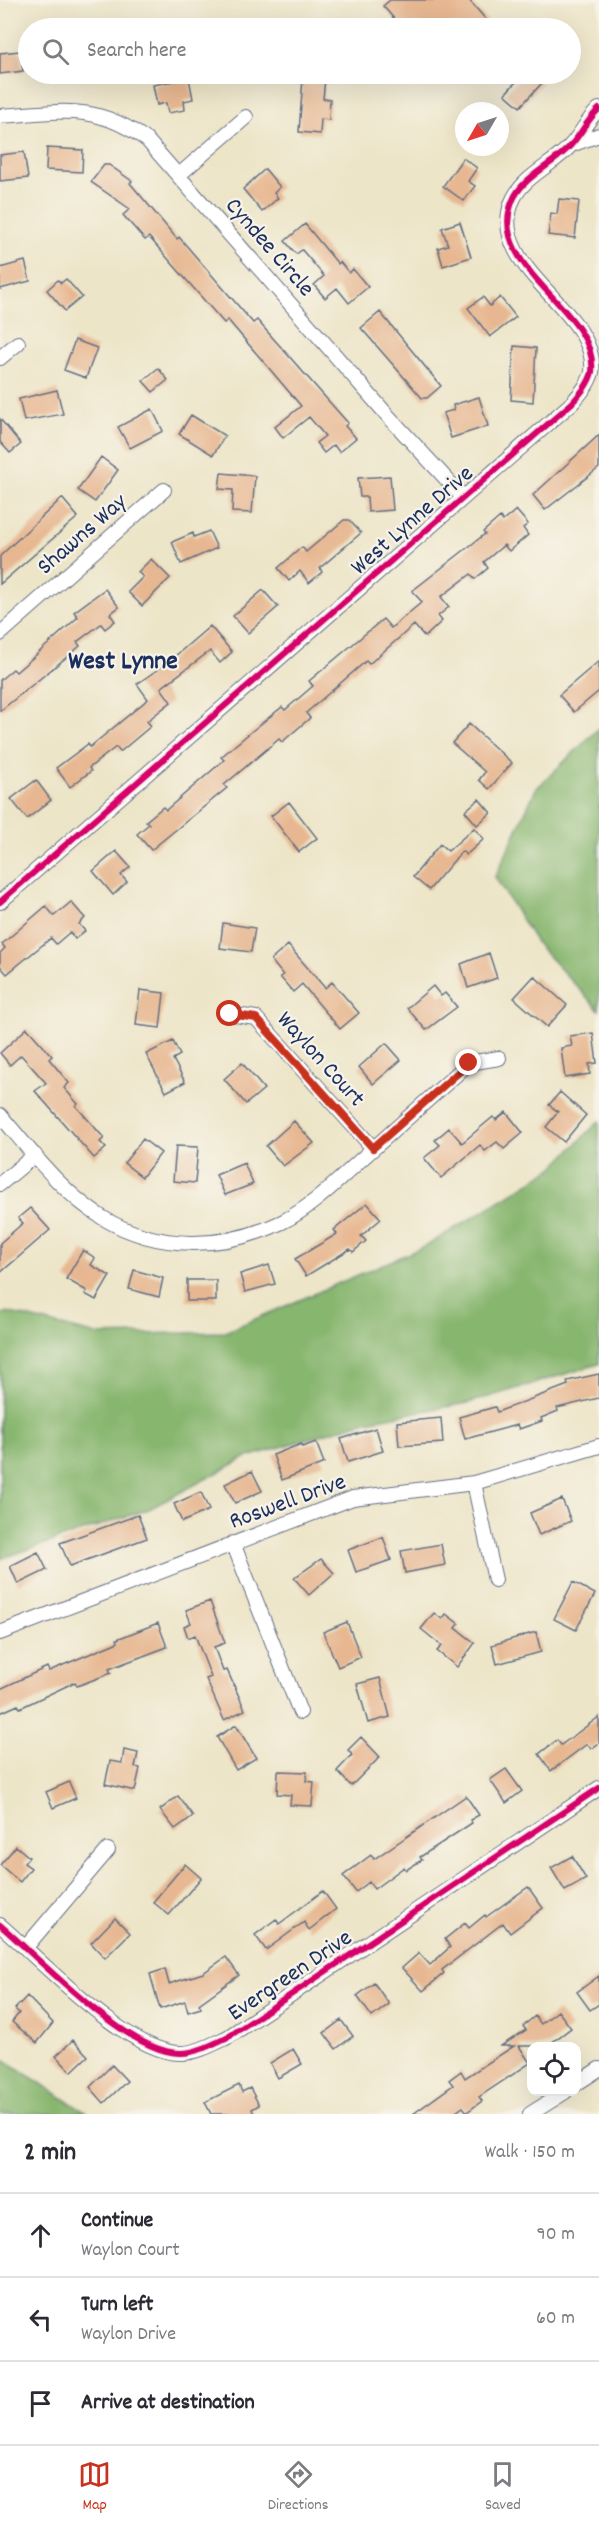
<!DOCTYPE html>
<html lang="en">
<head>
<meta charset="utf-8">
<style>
  :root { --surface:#fff; --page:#f7f7f7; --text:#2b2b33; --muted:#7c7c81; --line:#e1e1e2; --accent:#c8321e }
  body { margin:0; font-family:Dekko,sans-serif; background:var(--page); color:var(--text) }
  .controls { position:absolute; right:18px; bottom:18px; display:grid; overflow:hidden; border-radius:12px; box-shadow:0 6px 24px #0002 }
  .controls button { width:54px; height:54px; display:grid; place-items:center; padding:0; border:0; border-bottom:2px solid var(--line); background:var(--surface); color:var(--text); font:30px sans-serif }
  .compass { position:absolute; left:455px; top:102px; width:54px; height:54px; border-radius:50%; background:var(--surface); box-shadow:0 6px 24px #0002; rotate:231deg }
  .stop { position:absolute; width:18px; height:18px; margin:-14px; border:4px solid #c8321e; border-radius:50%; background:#fff }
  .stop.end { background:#c8321e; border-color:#fff; box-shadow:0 2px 6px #0008 }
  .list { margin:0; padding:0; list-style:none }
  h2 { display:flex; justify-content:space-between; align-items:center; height:78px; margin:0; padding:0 24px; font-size:26px }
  h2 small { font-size:20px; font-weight:400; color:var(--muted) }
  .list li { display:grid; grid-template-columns:39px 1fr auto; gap:18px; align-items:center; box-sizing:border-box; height:84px; padding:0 24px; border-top:2px solid var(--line) }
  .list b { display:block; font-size:22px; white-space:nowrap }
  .list p { margin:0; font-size:20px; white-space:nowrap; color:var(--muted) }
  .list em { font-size:20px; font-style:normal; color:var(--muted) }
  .icon { flex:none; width:33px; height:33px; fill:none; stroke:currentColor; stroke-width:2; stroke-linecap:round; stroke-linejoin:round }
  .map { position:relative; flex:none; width:599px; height:2114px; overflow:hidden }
  .search { position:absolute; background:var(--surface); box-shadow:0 6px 24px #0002; left:18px; right:18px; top:18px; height:66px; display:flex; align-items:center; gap:15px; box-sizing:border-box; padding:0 21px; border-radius:33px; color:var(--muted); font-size:22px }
  .sheet { height:330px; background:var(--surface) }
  nav { display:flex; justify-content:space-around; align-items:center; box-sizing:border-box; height:84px; border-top:2px solid var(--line); background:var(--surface); font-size:16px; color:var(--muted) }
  nav a { display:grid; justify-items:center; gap:3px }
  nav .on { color:var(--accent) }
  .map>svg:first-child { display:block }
  .forest { fill:#87b66e; stroke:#517266; stroke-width:1.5 }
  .building { fill:#e7b791 }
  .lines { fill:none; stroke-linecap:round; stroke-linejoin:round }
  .street-casing { stroke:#646f83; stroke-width:16 }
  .street { stroke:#fff; stroke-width:14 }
  .cycleway-casing { stroke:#f7f3e8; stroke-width:10 }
  .cycleway { stroke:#d6006c; stroke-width:6 }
  .route { stroke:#c8321e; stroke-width:8 }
  .labels { text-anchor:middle; stroke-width:4.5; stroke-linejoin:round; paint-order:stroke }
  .street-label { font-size:24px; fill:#1b2f5e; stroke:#f7f3e8 }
  .neighbourhood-label { font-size:26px; font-weight:bold; fill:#1b2f5e; stroke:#f7f3e8 }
</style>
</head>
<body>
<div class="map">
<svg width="599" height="2114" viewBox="0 0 599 2114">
  <rect width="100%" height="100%" fill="#f7f3e8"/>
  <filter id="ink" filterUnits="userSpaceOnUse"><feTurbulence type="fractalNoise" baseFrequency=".0167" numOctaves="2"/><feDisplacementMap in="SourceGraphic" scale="12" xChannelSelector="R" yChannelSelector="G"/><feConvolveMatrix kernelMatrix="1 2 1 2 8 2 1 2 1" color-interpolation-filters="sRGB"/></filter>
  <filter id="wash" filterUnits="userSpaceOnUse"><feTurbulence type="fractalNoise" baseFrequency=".008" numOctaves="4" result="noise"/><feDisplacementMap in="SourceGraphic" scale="24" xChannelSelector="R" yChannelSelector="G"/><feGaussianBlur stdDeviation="1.35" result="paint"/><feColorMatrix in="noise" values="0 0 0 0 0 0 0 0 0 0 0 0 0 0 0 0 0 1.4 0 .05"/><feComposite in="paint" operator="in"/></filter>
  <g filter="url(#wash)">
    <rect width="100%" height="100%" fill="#ede5c8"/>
    <path class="forest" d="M599,728v282l-62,-66 -42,-67 41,-88z
      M599,1121v243l-131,39 -102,18 -121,37 -96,51 -149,50v-243l7,-4 90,23 128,-3 203,-87 125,-77z
      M0,2057l88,57h-88z"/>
    <g id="blocks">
      <path class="building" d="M390,0h79l19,22 -8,6h-78l-19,-22z
        M20,51l3,20 -23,3v-21z
        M523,74h8l11,9 -22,24 -15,-13z
        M189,78l4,21 -9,2 1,9 -17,3 -2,-10 -9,2 -4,-20z
        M303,78l22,1 -2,20h7l-1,21 -8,-1 -1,15 -21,-2z
        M47,148l36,2 -1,22 -36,-2z
        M24,152l4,26 -28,3v-26z
        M463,158l14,10 -9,13 7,5 -11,15 -21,-15z
        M104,165h5l23,16 -2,2 47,56 2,-2 74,86 4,-3 91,103 -3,3 11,12 -17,14 -5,-7 -10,8 -8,-10 9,-7 -16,-19 -26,21 -8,-11 26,-21 -73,-86 -4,3 -75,-86 -4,3 -22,-25 7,-6 -39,-27z
        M265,169l15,18 -6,6 4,5 -16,14 -19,-23z
        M559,199l20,2 -4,37 -27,-3 3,-22 6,1z
        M460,222l11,35 -28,9 -5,-18 10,-3 -6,-17z
        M305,224l33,40 2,-2 9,11 4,-4 15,18 -19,16 -12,-15 -12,10 -11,-13 10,-9 -22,-26 -6,4 -11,-13z
        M25,261l5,20 -30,8v-21z
        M66,279l16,18 -17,14 -18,-21 11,-10 3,3z
        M483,297l7,9 10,-9 16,20 -26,20 -22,-29z
        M380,312l61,74 -14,12h-5l-61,-70z
        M75,340l22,8 -11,30 -22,-8z
        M514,346l22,2 -3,54 -22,-2z
        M158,368l10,12 -15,12 -10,-11z
        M57,390l6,24 -39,7 -5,-22z
        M479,397l9,29 -37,12 -8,-25 11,-3 -1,-5z
        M152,409l11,22 -33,17 -12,-21z
        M191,415l34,21 -12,19 -34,-21z
        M0,419l21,25 -11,9 -10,-11z
        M599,435v33l-54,42 -12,-15z
        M101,457l17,13 -23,32 -17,-12z
        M221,473l34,3 -3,37 -20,-1 1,-22 -14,-1z
        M390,476l3,34 -25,2 -1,-15h-7l-2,-19z
        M62,498l16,19 -78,67v-28z
        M516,510l12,14 -5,4 5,7 -19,16 -5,-6 -20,17 4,6 -13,11 -4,-5 -30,23 8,10 -11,9 4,5 -17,16 -11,-12 -45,39 -3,-3 -60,52 4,5 -28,24 -3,-3 -55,46 3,3 -76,62 -14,-16 12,-10 -3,-3 17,-14 3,3 58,-50 -3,-3 31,-26 30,-24 3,3 28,-24 -4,-5 74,-62 8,9 31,-26 -10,-11 73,-57 -2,-2 17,-15 3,4z
        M344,520h5l12,13 -41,35 2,4 -13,11 -9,-12 -11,10 -11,-13 24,-21 4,5z
        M209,531l8,17 -36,16 -9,-22 21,-9 1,4z
        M151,559l19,19 -28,28 -14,-14 15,-15 -5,-5z
        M105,589l14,18 -9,7 5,7 -10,8 -4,-5 -24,18 3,4 -7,6 -73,59v-31l13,-11 3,3 20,-17 42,-38 -4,-5z
        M263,590l15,17 -30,26 -15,-17z
        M210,626l22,26 -12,11 -10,-12 -49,37 10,14 -24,19 4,5 -31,26 -4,-5 -27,21 2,3 -21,16 -14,-19 32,-24 2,3 58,-48 -11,-15 30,-21z
        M599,661v30l-25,21 -15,-17z
        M469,724l43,39 -23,26 -10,-9 6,-8 -33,-29z
        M36,780l15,20 -24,19 -16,-20z
        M479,799l12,14 -14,12 -12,-14z
        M289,802l28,36 -18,14 -28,-36z
        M474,828l10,11 -18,16 -4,-4 -33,39 -16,-13 27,-33 8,7z
        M116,851l14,16 -9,8 6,7 -14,13 -20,-24z
        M71,902l14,16 -6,6 6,7 -10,8 -5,-7 -14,12 -5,-6 -44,36 -7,-8v-13l5,-5 -3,-4 44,-38 8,10z
        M223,923l32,5 -4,24 -31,-4z
        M288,945l37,43 7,-6 27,31 -19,16 -38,-45 -9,8 -13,-15 3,-2 -12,-15z
        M489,953l8,25 -29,10 -7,-24z
        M534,976l33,29 -20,22 -33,-29z
        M433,986l8,10 4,-3 12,14 -31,23 -19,-22z
        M140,990l24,3 -4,35 -24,-3z
        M27,1028l25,28 -3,3 20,24 -5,5 14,16 -2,2 28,32 -4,4 6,6 -12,10 -59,-67 11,-8 -25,-28 -11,10 -10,-12z
        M593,1033l4,30 -8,1 1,10 -25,4 -4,-30 11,-2 -2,-10z
        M173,1041l7,14 -7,4 12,23 -19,10 -20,-38z
        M386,1043l15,17 -28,24 -14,-17z
        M242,1063l22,26 -18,15 -22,-25z
        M560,1092l26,23 -22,27 -18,-15 12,-15 -9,-7z
        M506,1112l17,21 -19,16 -7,-7 -12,9 -5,-6 -39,33 -17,-20 16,-13 -5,-5 14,-12 13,15 31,-26 3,3z
        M294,1121l20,22 -31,23 -17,-20z
        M143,1139l18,14 -19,24 -18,-14z
        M176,1146l22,1 -3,36 -22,-2z
        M244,1163l9,21 -28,11 -9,-20z
        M367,1203l14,16 -20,17 5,5 -13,11 -3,-3 -44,27 -11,-17 42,-25 -3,-4z
        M30,1208l20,22 -50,43v-30l23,-20 -5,-5z
        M83,1250l12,8 -4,7 19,11 -14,24 -11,-6 2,-3 -21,-12z
        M269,1265l6,19 -30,8 -5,-18z
        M134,1270l29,8 -4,19 -30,-8z
        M187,1280h29v21h-29z
        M599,1374v24l-42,10 1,3 -17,7 1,3 -23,8 -2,-4 -52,14 -6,-22 36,-10 2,5 71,-27 -1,-4z
        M441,1418l2,25 -44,3 -2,-24z
        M376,1428l7,23 -35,11 -7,-23z
        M316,1442l8,21 -42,17 -9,-25 28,-11 1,3z
        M252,1471l10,20 -27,12 -10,-19z
        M201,1492l8,18 -27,12 -8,-18z
        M562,1499l9,22 -32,14 -9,-22z
        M138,1515l9,23 -77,28 -10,-23z
        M383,1537l8,23 -35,12 -8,-22z
        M441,1544l4,21 -40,8 -4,-22z
        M38,1552l9,18 -29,14 -8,-18z
        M321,1559l13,14 -25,22 -15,-17z
        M573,1582l22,12 -19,36 -22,-11z
        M210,1601l15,42 -11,4 9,24 4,-1 18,40 -21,10 -18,-41 5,-2 -16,-42 -7,3 -4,-12 7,-3 -5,-13z
        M434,1613l8,6 4,-5 13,10 -3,4 19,15 -18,24 -20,-16 5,-5 -21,-17z
        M347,1622l14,35 -23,10 -15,-35z
        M158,1623l9,24 -58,22 2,4 -34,13 -2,-4 -55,26 -2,-3 -18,8v-24l47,-22 2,4 69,-29 -1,-3z
        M536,1632l5,20 -44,12 -5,-19z
        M380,1678l10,39 -22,6 -11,-39z
        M599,1717v26l-8,6 -4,-5 -36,27 -12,-17 18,-14 4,5z
        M236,1725l20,33 -20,12 -19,-33z
        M361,1737l19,20 -29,29 -14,-15 15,-16 -4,-5z
        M124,1750l14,3 -3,14 5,1 -5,23 -30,-7 5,-23 12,2z
        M506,1769l16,22 -16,12 -16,-23z
        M278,1771l29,1 -1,9 8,1 -2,24 -22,-1 1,-10 -14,-1z
        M69,1782l7,16 -23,10 -7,-16z
        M178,1796l15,20 -18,13 -15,-19z
        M466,1796l13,19 -9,5 2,3 -52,34 2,3 -16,10 -2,-3 -30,22 -5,-7 -13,10 -13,-16 28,-21 3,4z
        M16,1846l13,11 -5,6 7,5 -11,14 -20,-17z
        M572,1856l14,23 -21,12 -14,-23z
        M185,1864l16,14 -32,37 -16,-13z
        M528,1887l15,21 -33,25 -7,-10 -61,47 2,3 -21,18 -21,-23 17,-15 11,12 20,-18 -5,-8 20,-16 4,5 16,-13 1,2z
        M323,1891l13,18 -27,21 -5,-8 -38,28 -11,-15 21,-16 3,5z
        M115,1918l15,15 -25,25 -14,-15z
        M226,1957l13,18 -40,29 2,4 -13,4 -3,-11 -25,8 -10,-35 15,-5 4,15 34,-11z
        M599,1976v28l-9,6 -13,-18z
        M374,1983l15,21 -17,13 -15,-21z
        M27,1996l26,27 -16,20 -25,-21 7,-9 -4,-4z
        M558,2011l13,17 -24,18h-28l11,17 -51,34 3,4 -15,11 -4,-5 -10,7h-40l40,-29 -4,-5 12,-9 4,7 49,-32h-13l25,-16 -3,-4 12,-10 6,8z
        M341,2020l12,16 -17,13 -12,-16z
        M73,2040l15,16 -17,16 -15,-16z
        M293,2049l9,15 -24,14 -8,-15z
        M112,2065l15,16 -23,22 -14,-16z
        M239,2085l3,7 8,-4 9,17 -7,4 2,5h-43l-6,-12z"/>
    </g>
  </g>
  <g filter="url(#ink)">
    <use href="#blocks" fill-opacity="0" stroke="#646f83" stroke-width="1.5"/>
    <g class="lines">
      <g class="street-casing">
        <path id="street" d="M0,116c61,-4 94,-14 147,24l242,277 74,80
          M571,145l28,-10
          M179,175l67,-58
          M0,358l18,-15
          M0,634l164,-144
          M0,902l572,-499c8,-9 17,-19 20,-31 7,-62 -106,-103 -80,-170 10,-26 42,-37 59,-57 11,-12 16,-25 28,-36
          M229,1014l27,4 117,130
          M0,1115c31,36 62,78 103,103 55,33 121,32 179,4 34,-17 63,-49 92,-74 31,-28 63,-56 95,-85l30,-5
          M0,1184l35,-29
          M474,1483l21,97
          M233,1543l67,169
          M0,1633l353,-135 121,-15 125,-37
          M0,1925c40,34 128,129 181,128 16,0 32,-9 47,-16l371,-249
          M26,1947l82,-97
          M576,2084l23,-15
          M530,2114l35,-22"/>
      </g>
      <use href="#street" class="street"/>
      <g class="cycleway-casing">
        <path id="cycleway" d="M0,902l572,-499c8,-9 17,-19 20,-31 7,-62 -106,-103 -80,-170 10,-26 42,-37 59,-57 11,-12 16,-25 28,-36
          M0,1925c40,34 128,129 181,128 16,0 32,-9 47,-16l371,-249"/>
      </g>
      <use href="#cycleway" class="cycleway"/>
    </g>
  </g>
  <g class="lines" filter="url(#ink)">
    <path class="route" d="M230,1014l26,4 117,130 96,-85"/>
  </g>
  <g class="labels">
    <g class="street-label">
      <text transform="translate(271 246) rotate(49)" y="8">Cyndee Circle</text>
      <text transform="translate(411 519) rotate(-41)" y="8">West Lynne Drive</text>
      <text transform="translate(81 533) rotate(-41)" y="8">Shawns Way</text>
      <text transform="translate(322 1058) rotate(48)" y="8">Waylon Court</text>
      <text transform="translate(287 1500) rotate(-20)" y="8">Roswell Drive</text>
      <text transform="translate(289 1974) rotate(-34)" y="8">Evergreen Drive</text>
    </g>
    <g class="neighbourhood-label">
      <text x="123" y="668">West Lynne</text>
    </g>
  </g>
</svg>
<div class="controls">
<button><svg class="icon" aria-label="locate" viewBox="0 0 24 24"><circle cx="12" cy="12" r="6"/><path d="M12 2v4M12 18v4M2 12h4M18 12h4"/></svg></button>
</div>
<svg class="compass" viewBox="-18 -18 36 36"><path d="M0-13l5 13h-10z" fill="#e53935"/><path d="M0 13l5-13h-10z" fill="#7c7c81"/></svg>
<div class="stop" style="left:230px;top:1014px"></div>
<div class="stop end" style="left:469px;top:1063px"></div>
<div class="search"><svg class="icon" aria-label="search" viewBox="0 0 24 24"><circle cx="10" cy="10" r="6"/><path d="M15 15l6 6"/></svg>Search here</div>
</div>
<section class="sheet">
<h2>2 min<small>Walk · 150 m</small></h2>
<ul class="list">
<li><svg class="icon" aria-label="ahead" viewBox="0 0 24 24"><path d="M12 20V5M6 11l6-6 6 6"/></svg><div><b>Continue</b><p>Waylon Court</p></div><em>90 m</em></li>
<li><svg class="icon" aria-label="left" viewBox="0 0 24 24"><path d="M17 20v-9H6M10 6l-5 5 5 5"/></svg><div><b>Turn left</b><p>Waylon Drive</p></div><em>60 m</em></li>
<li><svg class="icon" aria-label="arrive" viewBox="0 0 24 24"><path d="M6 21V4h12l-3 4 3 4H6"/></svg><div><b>Arrive at destination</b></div></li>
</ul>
</section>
<nav>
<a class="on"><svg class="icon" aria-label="map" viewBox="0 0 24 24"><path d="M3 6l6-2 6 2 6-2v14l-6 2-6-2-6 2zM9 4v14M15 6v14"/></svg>Map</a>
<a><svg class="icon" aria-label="directions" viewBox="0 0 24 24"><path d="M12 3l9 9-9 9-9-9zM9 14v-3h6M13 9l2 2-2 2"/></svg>Directions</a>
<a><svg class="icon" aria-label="saved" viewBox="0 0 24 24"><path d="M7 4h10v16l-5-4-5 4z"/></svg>Saved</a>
</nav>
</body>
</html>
